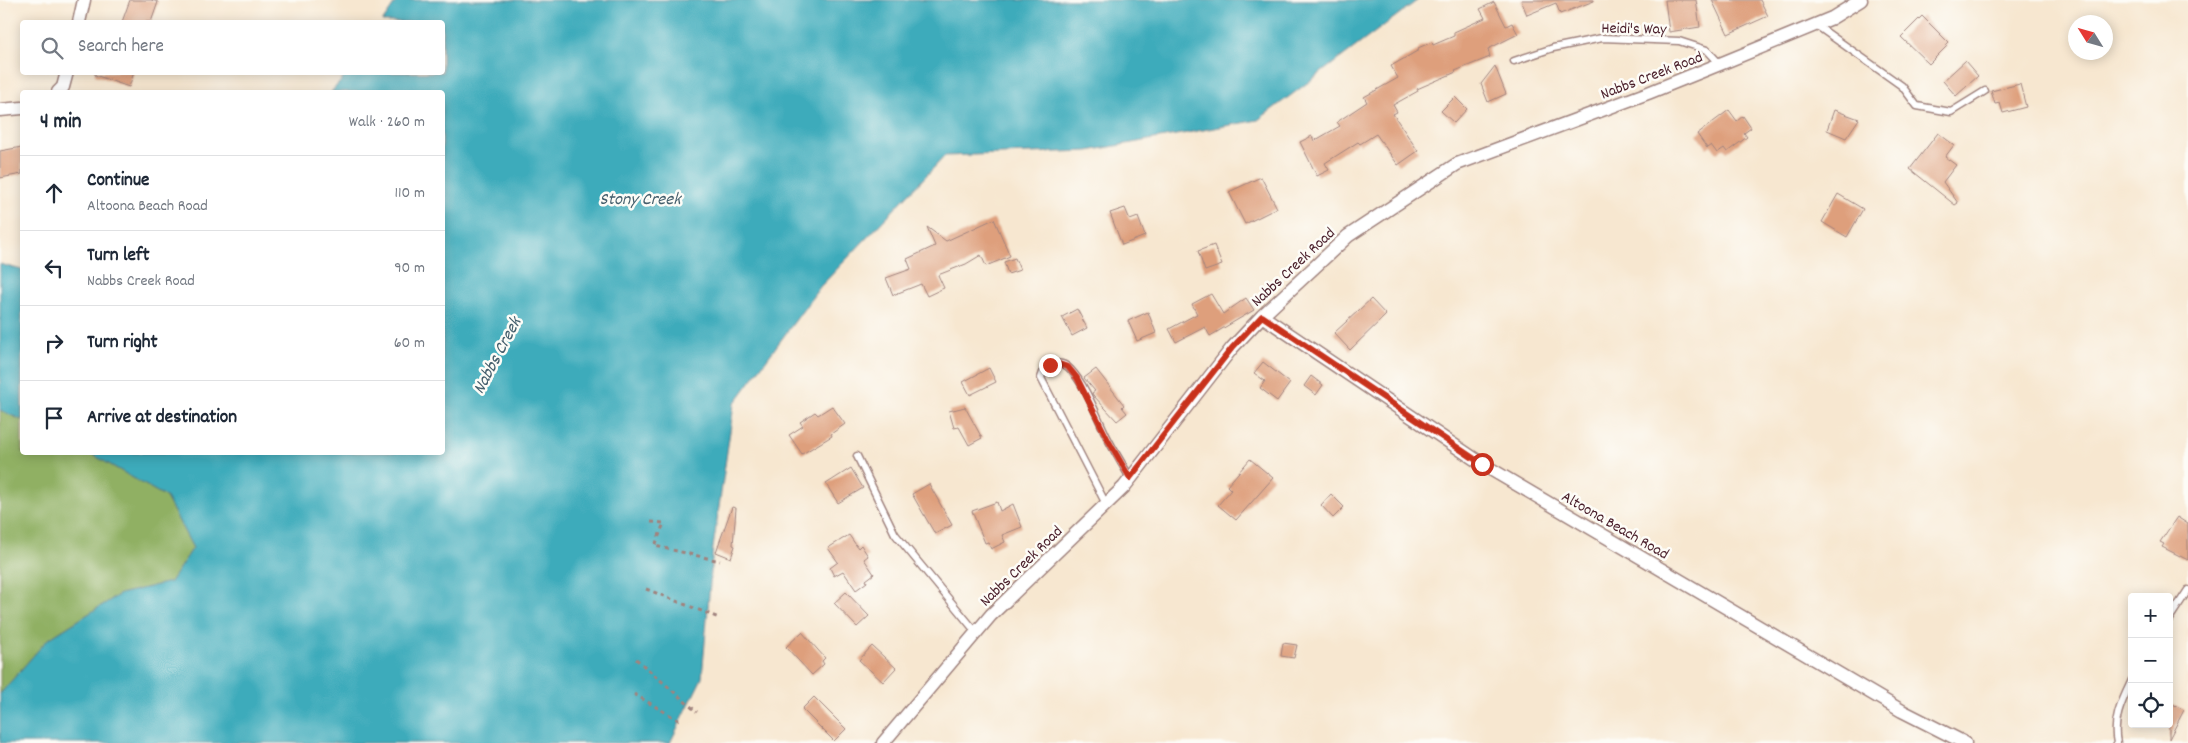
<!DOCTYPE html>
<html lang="en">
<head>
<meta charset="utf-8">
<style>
  :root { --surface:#fff; --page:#f6f6f7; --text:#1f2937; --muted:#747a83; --line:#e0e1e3 }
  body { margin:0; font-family:Dekko,sans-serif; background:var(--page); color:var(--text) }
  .controls { position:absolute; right:15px; bottom:15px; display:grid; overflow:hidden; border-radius:5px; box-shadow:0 2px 12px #0003 }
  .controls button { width:45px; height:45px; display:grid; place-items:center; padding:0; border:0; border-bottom:1px solid var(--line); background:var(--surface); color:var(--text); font:25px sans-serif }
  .compass { position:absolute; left:2068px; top:15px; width:45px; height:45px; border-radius:50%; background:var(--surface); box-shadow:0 2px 12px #0003; rotate:307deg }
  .stop { position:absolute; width:15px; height:15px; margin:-11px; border:4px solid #c8321e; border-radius:50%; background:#fff }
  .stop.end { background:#c8321e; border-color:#fff; box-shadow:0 1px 5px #0008 }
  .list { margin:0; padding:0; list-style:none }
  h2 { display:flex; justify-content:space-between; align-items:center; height:65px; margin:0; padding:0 20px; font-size:21px }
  h2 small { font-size:16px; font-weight:400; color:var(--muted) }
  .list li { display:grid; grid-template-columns:32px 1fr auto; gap:15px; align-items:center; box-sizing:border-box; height:75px; padding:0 20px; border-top:1px solid var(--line) }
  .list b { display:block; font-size:19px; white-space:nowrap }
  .list p { margin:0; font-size:16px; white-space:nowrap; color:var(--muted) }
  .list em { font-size:16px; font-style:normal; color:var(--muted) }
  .icon { flex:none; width:28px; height:28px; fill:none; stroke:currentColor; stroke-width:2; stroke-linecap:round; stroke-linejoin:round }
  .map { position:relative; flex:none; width:2188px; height:743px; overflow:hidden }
  .search { position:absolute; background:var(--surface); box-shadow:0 2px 12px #0003; left:20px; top:20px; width:425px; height:55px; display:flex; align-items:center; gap:12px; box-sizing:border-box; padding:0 18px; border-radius:5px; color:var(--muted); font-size:19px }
  .panel { position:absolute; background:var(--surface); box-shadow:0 2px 12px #0003; left:20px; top:90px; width:425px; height:365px; border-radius:5px }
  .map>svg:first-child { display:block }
  .forest { fill:#90b063; stroke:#6d6847 }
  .water { fill:#3cabbb; stroke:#436573 }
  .building { fill:#de9f7c }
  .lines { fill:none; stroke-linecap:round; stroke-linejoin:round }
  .service-casing { stroke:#a0837e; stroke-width:9 }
  .minor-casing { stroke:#a0837e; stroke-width:15 }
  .path { stroke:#a0837e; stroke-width:3; stroke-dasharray:4 4; stroke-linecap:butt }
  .service { stroke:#fff; stroke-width:6 }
  .minor { stroke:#fff; stroke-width:12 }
  .route { stroke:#c8321e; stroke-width:6 }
  .labels { text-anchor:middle; stroke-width:5; stroke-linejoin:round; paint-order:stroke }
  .street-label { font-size:16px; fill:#4a1f2b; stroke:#fdfcf7 }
  .water-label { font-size:18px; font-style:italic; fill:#445e6c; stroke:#fdfcf7 }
</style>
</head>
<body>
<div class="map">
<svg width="2188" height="743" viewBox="0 0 2188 743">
  <rect width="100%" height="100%" fill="#fdfcf7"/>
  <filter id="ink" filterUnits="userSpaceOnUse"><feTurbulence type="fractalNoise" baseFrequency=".02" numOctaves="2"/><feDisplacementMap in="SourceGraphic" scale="10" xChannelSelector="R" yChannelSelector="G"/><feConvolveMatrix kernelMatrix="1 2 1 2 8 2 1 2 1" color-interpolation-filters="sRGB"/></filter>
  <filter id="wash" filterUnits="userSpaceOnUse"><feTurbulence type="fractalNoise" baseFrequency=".0096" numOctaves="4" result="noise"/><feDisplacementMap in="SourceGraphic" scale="20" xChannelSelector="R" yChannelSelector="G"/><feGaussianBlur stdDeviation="1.12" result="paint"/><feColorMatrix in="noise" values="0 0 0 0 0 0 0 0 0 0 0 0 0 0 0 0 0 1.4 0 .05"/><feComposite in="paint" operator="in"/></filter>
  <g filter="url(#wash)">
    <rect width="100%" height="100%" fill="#f7e7d0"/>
    <path class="forest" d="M0,410l22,10v32l68,1 76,44 27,51 -23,34 -50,12 -73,46 -47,54z"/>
    <path class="water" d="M397,0h1021l-160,120 -170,31 -143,5 -125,131 -86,117 -21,144 -11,130 -32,65h-670v-49l47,-54 73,-46 50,-12 23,-34 -27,-51 -76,-44 352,-1v-360h-111l17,-19 94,-1v-50h-60z
      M0,264l22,6v150l-22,-10z"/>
    <g id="blocks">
      <path class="building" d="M130,0h21l7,2 -7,20h-29z
        M1521,0h73v1l-34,13 -4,-11 -29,12z
        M1665,0h31l4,27 -31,5z
        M1712,0h48l8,16 -40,18z
        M1494,2l12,24 6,-3 6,11 -30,15 2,8 -35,14 1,1 -39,17 1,2 -25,14 4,7 -4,2 25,37 -20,14 -22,-31 -16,10 -2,-2 -33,21 4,7 -12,6 -17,-34 12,-6 2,5 26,-15 -3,-4 30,-20 -3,-5 34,-19 -7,-12 28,-16 -1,-2 14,-6 1,3 21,-9v-4l31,-14 -5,-9z
        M1922,16l26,26 -3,3 2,1 -18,18 -28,-27z
        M1965,61l13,15 -22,20 -13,-15z
        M1495,66l11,28 -18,8 -7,-18z
        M95,72h39l-5,15 -34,-12z
        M2020,84l6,23 -23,6 -3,-10 -5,1 -4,-13z
        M1455,97l12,12 -13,14 -13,-12z
        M1729,110l8,11 6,-5 8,12 -7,5 3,4 -20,15 -3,-4 -7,5 -6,-8 -4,3 -10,-14z
        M1834,110l25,9 -13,19 -19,-8z
        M1938,133l16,12 -9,12 11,8 -13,17 15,21 -3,2 -45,-36z
        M22,147v27l-22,4v-27z
        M1261,177l16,31 -32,16 -16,-32z
        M1838,194l25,15 -16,28 -25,-15z
        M1125,208l5,12 8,-3 7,19 -23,9 -12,-32z
        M994,219l16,37 -24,10 -5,-11 -15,9 -28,11 6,13 -17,8 -6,-12 -28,11 -7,-17 25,-9 -4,-10 28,-13 -8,-19 19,14z
        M1214,245l8,20 -17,6 -7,-20z
        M1015,258l5,12 -12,4 -4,-12z
        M1211,294l12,20 23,-16 8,12 -44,26 -5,-9 -29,15 -7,-13 28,-15 -5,-10z
        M1371,299l15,16 -36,35 -16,-17z
        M1077,309l10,19 -15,8 -10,-19z
        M1148,312l8,21 -19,8 -9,-20z
        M1263,362l27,21 -13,18 -17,-13 5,-7 -11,-8z
        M989,368l7,14 -26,13 -7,-13z
        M1096,369l28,36 -2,2 5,6 -10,8 -24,-26 -1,-2 3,-2 -11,-13z
        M1311,376l12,9 -7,10 -12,-9z
        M832,406l13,18 -14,10 1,2 -30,18 -13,-19 14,-9 -3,-4 15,-10 3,3z
        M965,407l17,31 -13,7 -10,-18 -5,1 -5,-17z
        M1250,459l23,19 -37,42 -18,-15 13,-15 -4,-4z
        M851,468l12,20 -25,15 -12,-19z
        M929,484l23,41 -17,9 -23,-40z
        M1331,494l13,13 -11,11 -12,-13z
        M997,502l3,9 13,-7 9,23 -20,8 3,7 -14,7 -3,-7 -3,1 -13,-32z
        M732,507l4,1 -3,37 2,1 -4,12 -15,-6z
        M2177,517l11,7v36l-26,-13 2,-3 -4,-2z
        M849,535l9,13 3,-3 7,11 -4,3 10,15 -8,6 1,2 -11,8 -13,-19 -9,5 -4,-8 8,-6 -10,-14z
        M846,592l23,24 -12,11 -23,-24z
        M802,632l23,26 -3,3 2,3 -12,11 -26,-28z
        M1283,643l14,2 -3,13 -13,-2z
        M872,646l24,22 -13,14 -24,-22z
        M814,697l32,32 -12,12 -32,-32z
        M2169,702l15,8 -15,29z"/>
    </g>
  </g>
  <g filter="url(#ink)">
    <use href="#blocks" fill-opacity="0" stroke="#a0837e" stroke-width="1"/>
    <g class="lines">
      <g class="service-casing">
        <path id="service" d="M1816,25l86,61 15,20 34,6 34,-21
          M1514,61l39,-13 49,-10 77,3 28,9 13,14
          M857,456l38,78 81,98
          M1106,504l-65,-126c3,-13 19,-20 29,-9 17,18 26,46 37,68 7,14 16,28 23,41
          M2169,619l19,-29
          M2117,743c-5,-23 5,-42 15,-63"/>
      </g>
      <g class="minor-casing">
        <path id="minor" d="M79,22l5,-22
          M58,92l5,-5 4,-15
          M0,110l22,-2
          M1262,316l220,148 420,247 63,32
          M883,743l108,-128 133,-128 108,-139 30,-32 86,-80 109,-72 191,-71 72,-29 112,-46 29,-18"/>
      </g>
      <path class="path" d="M651,522l13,1 -9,23 65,15
        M646,589l73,29
        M636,659l61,53
        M634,694l46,27"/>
      <use href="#service" class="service"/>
      <use href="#minor" class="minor"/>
    </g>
  </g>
  <g class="lines" filter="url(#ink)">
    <path class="route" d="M1050,365l9,-1 9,3 9,11 31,62 22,38 102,-130 30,-32 220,148"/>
  </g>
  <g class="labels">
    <g class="street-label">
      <text transform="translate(1634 27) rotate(1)" y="6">Heidi's Way</text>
      <text transform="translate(1651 74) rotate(-21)" y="6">Nabbs Creek Road</text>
      <text transform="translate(1292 266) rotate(-43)" y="6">Nabbs Creek Road</text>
      <text transform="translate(1616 524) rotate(30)" y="6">Altoona Beach Road</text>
      <text transform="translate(1020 565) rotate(-44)" y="6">Nabbs Creek Road</text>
    </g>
    <g class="water-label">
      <text x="640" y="204">Stony Creek</text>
      <text transform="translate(496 355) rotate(-62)" y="6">Nabbs Creek</text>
    </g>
  </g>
</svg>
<div class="controls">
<button>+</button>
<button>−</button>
<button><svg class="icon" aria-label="locate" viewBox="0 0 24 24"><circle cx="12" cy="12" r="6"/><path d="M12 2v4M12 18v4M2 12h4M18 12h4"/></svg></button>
</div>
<svg class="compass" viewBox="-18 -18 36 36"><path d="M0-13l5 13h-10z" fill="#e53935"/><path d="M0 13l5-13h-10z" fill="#747a83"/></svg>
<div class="stop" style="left:1482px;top:464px"></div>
<div class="stop end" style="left:1050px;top:365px"></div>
<div class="search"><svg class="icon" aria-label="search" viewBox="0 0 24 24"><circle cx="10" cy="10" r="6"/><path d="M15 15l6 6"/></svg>Search here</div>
<section class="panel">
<h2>4 min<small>Walk · 260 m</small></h2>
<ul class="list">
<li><svg class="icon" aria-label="ahead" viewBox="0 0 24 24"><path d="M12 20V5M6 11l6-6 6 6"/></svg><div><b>Continue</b><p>Altoona Beach Road</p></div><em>110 m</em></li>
<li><svg class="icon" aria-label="left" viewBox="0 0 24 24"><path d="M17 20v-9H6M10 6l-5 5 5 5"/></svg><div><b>Turn left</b><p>Nabbs Creek Road</p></div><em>90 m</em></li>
<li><svg class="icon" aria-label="right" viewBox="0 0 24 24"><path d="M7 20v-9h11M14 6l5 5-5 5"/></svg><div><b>Turn right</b></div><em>60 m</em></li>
<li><svg class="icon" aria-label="arrive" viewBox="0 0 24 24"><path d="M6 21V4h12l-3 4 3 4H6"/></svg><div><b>Arrive at destination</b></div></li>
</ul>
</section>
</div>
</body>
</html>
